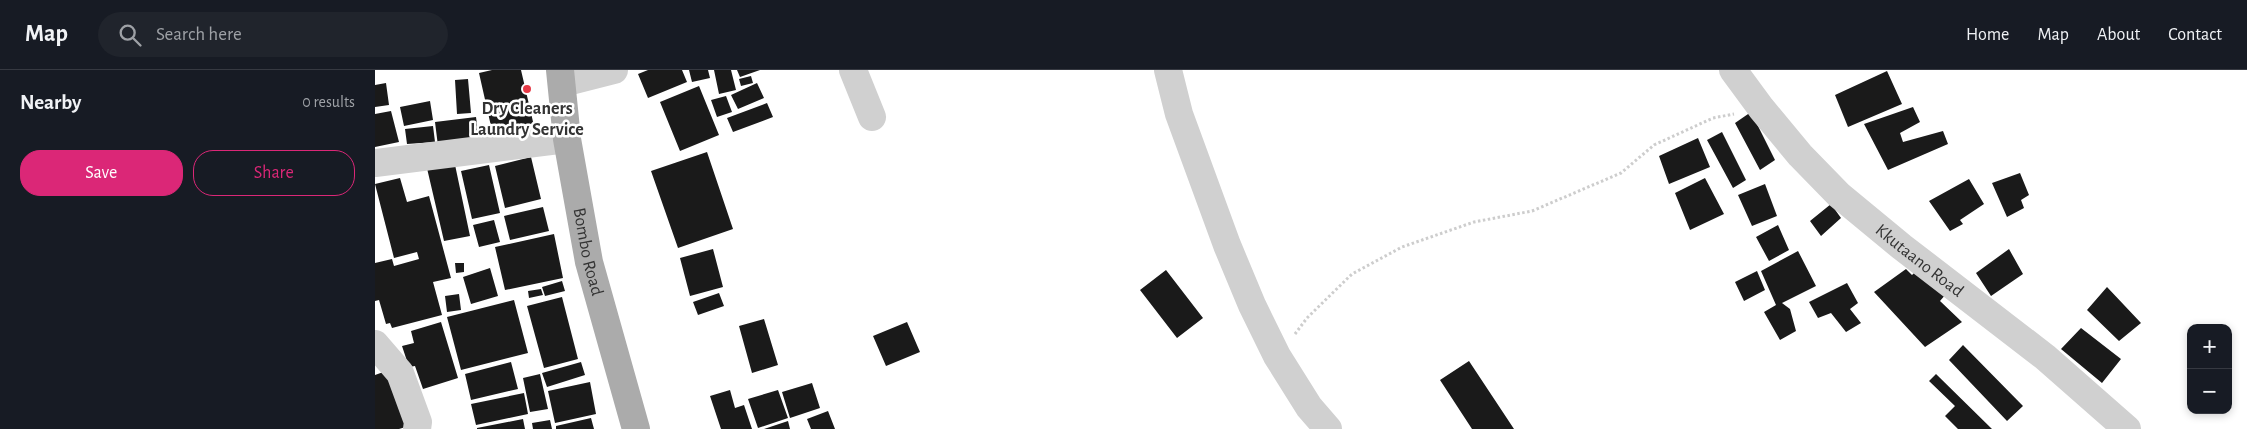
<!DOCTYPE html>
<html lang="en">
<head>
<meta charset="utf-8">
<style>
  :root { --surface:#171b24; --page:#20242c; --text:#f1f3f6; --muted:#9ea1a6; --line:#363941; --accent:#db2777 }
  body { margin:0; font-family:"Alegreya Sans",sans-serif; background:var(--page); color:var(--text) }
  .controls { position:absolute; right:15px; bottom:15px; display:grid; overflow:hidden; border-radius:10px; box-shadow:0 2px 8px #0003 }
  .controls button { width:45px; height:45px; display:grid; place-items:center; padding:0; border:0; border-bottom:1px solid var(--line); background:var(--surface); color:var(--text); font:25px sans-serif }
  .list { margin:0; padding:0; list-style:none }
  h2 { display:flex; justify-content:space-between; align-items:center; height:65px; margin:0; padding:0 20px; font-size:21px }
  h2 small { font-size:16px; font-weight:400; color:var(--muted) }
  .actions { display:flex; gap:10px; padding:15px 20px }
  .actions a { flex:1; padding:11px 0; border:1px solid var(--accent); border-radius:20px; text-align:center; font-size:18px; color:var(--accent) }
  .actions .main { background:var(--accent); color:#fff }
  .icon { flex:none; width:28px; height:28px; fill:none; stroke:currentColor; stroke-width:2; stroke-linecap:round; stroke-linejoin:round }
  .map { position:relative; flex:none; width:1872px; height:359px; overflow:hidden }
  header { display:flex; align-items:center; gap:30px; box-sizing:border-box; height:70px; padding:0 25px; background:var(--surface); border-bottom:1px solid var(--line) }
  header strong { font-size:24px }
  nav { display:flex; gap:28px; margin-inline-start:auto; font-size:18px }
  .search { width:350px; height:45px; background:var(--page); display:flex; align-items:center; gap:12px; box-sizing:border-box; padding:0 18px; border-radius:28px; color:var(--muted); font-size:19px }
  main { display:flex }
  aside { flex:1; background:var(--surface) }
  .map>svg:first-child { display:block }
  .building { fill:#1a1a1a }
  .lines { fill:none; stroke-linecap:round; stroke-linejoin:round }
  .path { stroke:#cdcdcd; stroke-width:3; stroke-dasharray:2.5 2.5; stroke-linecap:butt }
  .minor { stroke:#d0d0d0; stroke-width:28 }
  .major { stroke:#ababab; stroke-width:28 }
  .poi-dot { fill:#e63946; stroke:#fff; stroke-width:2 }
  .labels { text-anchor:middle; stroke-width:5; stroke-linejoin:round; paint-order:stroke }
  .poi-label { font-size:18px; font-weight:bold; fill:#333; stroke:#fff }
  .street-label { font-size:18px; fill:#333; stroke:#fff }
</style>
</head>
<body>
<header>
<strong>Map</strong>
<div class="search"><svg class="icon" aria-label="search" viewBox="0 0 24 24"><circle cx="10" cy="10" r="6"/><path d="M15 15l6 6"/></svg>Search here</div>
<nav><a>Home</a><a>Map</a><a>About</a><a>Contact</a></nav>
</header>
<main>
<aside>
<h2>Nearby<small>0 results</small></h2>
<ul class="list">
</ul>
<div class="actions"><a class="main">Save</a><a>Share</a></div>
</aside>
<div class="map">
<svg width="1872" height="359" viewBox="0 0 1872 359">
  <rect width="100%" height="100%" fill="#fff"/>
  <path class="building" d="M117,0h29l13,56 -41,9 -14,-62z
    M273,0h34l5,12 -39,16 -10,-24z
    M314,0h19l2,8 -18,4z
    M339,0h17l5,20 -17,4z
    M362,0h23l-20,7z
    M1512,1l15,33 -54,23 -13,-32z
    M376,6l2,7 -12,3 -2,-7z
    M93,9l3,34 -14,1 -2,-34z
    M11,13l3,22 -14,2v-22z
    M382,13l7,15 -26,11 -7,-14z
    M324,16l20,49 -39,16 -20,-49z
    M351,26l6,16 -15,5 -6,-17z
    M55,31l3,19 -29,6 -4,-19z
    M392,33l6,14 -40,15 -6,-14z
    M1538,37l7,15 -20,11 3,9 40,-11 5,13 -60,26 -24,-46z
    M16,41l8,31 -24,5v-33z
    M1376,42l24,48 -15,10 -25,-47z
    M101,47l3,23 -41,6 -3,-24z
    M58,56l2,16 -28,2 -2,-15z
    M1347,62l24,48 -13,8 -26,-48z
    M1323,68l12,29 -41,17 -10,-28z
    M332,82l26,77 -55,19 -27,-77z
    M156,87l10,42 -36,9 -10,-42z
    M79,90l16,76 -26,5 -18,-77z
    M114,95l11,48 -28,6 -11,-48z
    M1645,103l9,22 -8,5 3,8 -17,9 -15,-34z
    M25,108l7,24 22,-6 22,82 -18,4 9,33 -50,13 -2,-5 -4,1 -7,-24 -4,1v-38l17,-4 2,7 25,-7 -2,-7 -23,6 -19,-74z
    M1330,108l19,36 -34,16 -15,-37z
    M1594,109l15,25 -24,16 3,4 -13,7 -21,-30z
    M1390,114l12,32 -25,10 -14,-31z
    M1456,134l10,14 -20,18 -11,-15z
    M168,137l6,24 -39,9 -6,-24z
    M119,150l6,22 -21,5 -6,-22z
    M1403,155l11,25 -20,11 -13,-24z
    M179,164l9,44 -58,12 -10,-43z
    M338,179l10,38 -33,9 -10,-38z
    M1634,179l14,25 -32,22 -15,-23z
    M1423,181l18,35 -34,17 8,6 6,22 -16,9 -16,-28 12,-7 -15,-34z
    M80,193h9v9l-8,1z
    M115,198l8,28 -27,8 -8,-27z
    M1531,199l6,6 6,-6 28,25 -6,7 22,21 -37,25 -51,-55z
    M791,200l37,48 -26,20 -37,-48z
    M1382,201l8,19 -21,11 -9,-19z
    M187,211l3,10 -20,5 -3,-9z
    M1472,213l11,20 -8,6 11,14 -15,9 -15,-19 -13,5 -9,-16z
    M1732,217l34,36 -22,18 -32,-31z
    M166,219l2,6 -14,3 -1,-7z
    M344,223l5,13 -26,9 -5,-13z
    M84,224l2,16 -14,2 -2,-16z
    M187,227l16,62 -34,9 -17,-62z
    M139,230l14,53 -67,17 -14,-53z
    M389,249l14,46 -26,8 -13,-47z
    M66,252l17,56 -35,11 -8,-23 -6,1 -7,-21 12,-3 -3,-12z
    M532,252l13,30 -34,14 -13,-30z
    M1706,258l40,31 -19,24 -41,-34z
    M1588,275l60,61 -16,15 -58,-61z
    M1094,291l45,68h-42l-32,-49z
    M136,292l7,27 -47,11 -6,-26z
    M206,292l4,13 -38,12 -5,-14z
    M14,300l20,56 -10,3h-24v-54z
    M165,304l8,35 -18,3 -7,-34z
    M1561,304l56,55h-34l-13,-13 10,-10 -26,-25z
    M215,312l6,32 -41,9 -7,-32z
    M437,313l8,25 -30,10 -8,-26z
    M355,320l5,18 9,-3 8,24h-31l-11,-33z
    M403,320l10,28 -30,10 -10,-29z
    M149,323l4,21 -52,11 -5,-21z
    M453,341l7,18h-24l-4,-10z
    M216,348l3,11h-38v-3z
    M148,349l2,10h-48v-1z
    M175,350l2,9h-19l-1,-6z
    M413,351l2,8h-26z"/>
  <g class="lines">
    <path class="path" d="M920,264l12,-16 45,-44 50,-27 72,-25 58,-11 89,-38 33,-28 59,-27 21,-4"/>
    <g class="minor">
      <path d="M478,0l19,47"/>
      <path d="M793,0l11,44 48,131 25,60 25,51 32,51 19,22"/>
      <path id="s1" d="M1358,0l28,38 39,47 39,40 63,52 143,110 82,72"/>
      <path d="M188,13l51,-13"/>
      <path d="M0,93l192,-24"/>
      <path d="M0,274l25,29 18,49 -1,7"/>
    </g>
    <path class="major" id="s2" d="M185,0l7,69 22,123 47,167"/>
  </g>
  <circle class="poi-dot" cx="152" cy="19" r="5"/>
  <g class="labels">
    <g class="poi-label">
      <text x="152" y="44">Dry Cleaners<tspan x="152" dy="21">Laundry Service</tspan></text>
    </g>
    <g class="street-label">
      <text dy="6" stroke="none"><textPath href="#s2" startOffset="184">Bombo Road</textPath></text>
      <text dy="6" stroke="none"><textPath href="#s1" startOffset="268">Kkutaano Road</textPath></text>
    </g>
  </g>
</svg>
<div class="controls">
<button>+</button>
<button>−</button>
</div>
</div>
</main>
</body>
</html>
